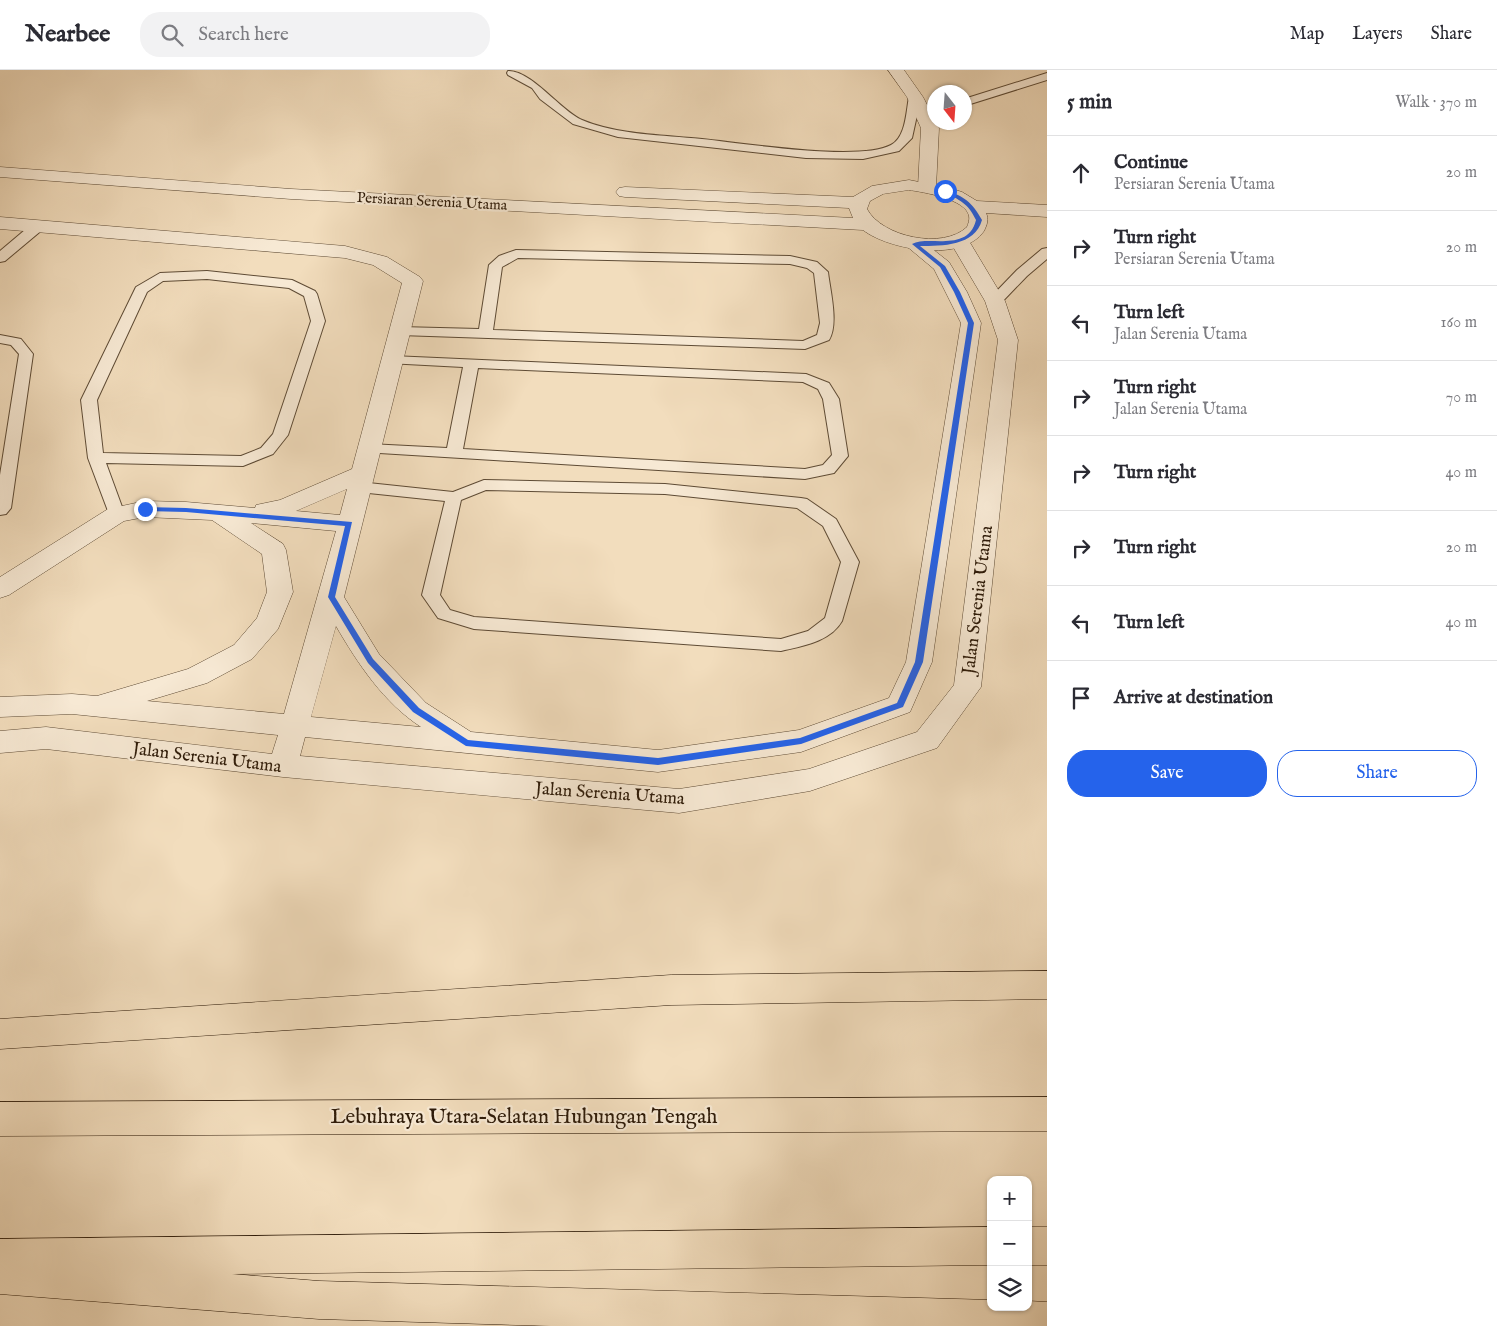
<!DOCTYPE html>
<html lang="en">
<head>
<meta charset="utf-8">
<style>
  :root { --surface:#fff; --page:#f2f2f3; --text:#2b2b33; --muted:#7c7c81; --line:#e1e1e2; --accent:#2563eb }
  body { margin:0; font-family:"IM FELL English",serif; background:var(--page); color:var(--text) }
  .controls { position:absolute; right:15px; bottom:15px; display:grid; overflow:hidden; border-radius:10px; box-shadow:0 1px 4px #0004 }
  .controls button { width:45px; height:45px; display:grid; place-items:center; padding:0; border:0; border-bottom:1px solid var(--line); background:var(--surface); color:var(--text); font:25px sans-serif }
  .compass { position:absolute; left:927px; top:15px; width:45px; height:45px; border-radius:50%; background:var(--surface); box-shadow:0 1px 4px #0004; rotate:163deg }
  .stop { position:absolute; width:15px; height:15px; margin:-11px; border:4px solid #2563eb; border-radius:50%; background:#fff }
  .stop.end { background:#2563eb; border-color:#fff; box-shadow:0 1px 5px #0008 }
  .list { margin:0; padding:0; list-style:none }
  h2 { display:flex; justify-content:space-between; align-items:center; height:65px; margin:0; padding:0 20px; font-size:21px }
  h2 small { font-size:16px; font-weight:400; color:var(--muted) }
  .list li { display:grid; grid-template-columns:32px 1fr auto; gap:15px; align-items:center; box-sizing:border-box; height:75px; padding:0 20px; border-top:1px solid var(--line) }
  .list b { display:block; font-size:19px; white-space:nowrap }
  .list p { margin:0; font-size:16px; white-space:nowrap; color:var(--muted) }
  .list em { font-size:16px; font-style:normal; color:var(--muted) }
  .actions { display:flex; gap:10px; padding:15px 20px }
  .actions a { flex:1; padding:11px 0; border:1px solid var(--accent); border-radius:20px; text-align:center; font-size:18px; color:var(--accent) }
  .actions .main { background:var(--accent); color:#fff }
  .icon { flex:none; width:28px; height:28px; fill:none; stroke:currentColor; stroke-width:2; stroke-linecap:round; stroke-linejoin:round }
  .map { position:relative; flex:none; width:1047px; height:1256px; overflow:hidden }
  header { display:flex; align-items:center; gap:30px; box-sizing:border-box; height:70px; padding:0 25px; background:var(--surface); border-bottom:1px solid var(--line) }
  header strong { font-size:24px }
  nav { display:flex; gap:28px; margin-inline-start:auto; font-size:18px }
  .search { width:350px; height:45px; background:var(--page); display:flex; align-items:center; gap:12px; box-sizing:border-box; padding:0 18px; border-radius:20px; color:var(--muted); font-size:19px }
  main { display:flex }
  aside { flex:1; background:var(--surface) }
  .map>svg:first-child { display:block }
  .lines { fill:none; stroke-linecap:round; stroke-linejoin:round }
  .service-casing { stroke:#5e4b35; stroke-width:2 }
  .minor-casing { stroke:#5e4b35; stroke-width:1 }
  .tertiary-casing { stroke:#5e4b35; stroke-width:1 }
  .motorway-casing { stroke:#2d1a08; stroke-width:1 }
  .service { fill:#f7e9d4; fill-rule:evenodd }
  .minor { fill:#f7e9d4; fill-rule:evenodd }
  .tertiary { fill:#f7e9d4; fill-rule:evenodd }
  .motorway { fill:#f2ddbd; fill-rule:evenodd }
  .route { fill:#2563eb }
  .labels { text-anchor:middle; stroke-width:4.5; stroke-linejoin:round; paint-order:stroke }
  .far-street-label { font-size:15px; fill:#2d1a08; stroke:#f7e9d4 }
  .street-label { font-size:18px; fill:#2d1a08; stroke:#f7e9d4 }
  .near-street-label { font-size:21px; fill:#2d1a08; stroke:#f7e9d4 }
</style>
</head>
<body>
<header>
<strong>Nearbee</strong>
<div class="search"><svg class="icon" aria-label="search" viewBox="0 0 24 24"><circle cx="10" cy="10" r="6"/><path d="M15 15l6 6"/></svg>Search here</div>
<nav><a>Map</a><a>Layers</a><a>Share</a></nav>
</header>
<main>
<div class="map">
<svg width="1047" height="1256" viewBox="0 0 1047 1256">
  <rect width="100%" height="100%" fill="#f2ddbd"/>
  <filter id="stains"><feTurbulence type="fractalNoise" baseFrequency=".004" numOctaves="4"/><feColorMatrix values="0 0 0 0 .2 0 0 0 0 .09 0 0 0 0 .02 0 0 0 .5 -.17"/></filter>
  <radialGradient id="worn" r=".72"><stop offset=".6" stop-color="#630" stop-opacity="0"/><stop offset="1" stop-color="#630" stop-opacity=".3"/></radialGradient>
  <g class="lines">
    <g class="service-casing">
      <path id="service" d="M508,1c23,-1 53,40 74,49 36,15 81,15 120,19 40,4 157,23 189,6 15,-8 15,-33 18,-48l6,-3 6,3 -9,41 -13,13 -36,8 -57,-1 -188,-21 -45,-13 -33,-25 -8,-11 -24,-13 -1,-2z
        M1047,3v7l-83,26v-7z
        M37,153l6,4 -1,3 -37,31 -5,1v-11l32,-27z
        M1047,178v11l-20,17 -27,28h-10l-2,-3 2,-3 27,-28 25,-21z
        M516,180l274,6 27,6 11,10c2,18 11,52 1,68l-24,9 -405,-14 -5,-1 -2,-3 2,-3 5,-1 79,2 10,-64 10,-9zM518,188l272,6 17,4 7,5 6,50 -3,12 -14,6 -310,-11 9,-63z
        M207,201l85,9 23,11 2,3 8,27 -37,114 -15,19 -30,12 -137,-3 19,52 -2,4 -6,1 -6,-1 -23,-61 -7,-58 55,-113 24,-14zM207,209l82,9 15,8 7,25 -38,113 -12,14 -20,8 -138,-3 -6,-53 50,-108 16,-11z
        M0,265l21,4 12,15 -22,154 -5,6 -6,1v-40l19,-121 -8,-9 -11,-2z
        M392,286l414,18 23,9 10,16 9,57 -14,17 -29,6 -442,-27 -2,-3 2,-3 6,-2 78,4 16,-81 -76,-4 -2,-3 2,-3zM478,298l325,14 15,7 5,10 9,56 -9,10 -18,4 -342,-20z
        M484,410l181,4 136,14 6,1 29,20 23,43 -17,59c-12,21 -40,25 -61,30l-307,-22 -36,-11 -16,-23 23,-94 -86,-9 -6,-1 -2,-4 2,-4 6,-1 94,10zM486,420l179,4 132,14 26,18 18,36 -16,56 -17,13 -27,8 -307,-22 -24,-7 -10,-15 21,-95z"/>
    </g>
    <g class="minor-casing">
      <path id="minor" d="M888,0h16l19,27 16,31 -3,59 -3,4 -6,1 -6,-1 -3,-4 3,-59 -14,-31z
        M0,147l345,29 42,11 33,20 3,4 -79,316 35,57 47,49 45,29 187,18 141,-20 90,-32 17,-36 55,-339 -27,-54 -30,-25 3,-4 7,-2 7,2 28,22 18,30 14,31 -49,339 -22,50 -109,40 -143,20 -353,-35 -5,19 379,33 130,-20 108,-37 37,-47 44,-345 -13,-39 -36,-61 3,-4 7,-2 7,2 39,65 13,39 -37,347 -44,61 -127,43 -131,22 -396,-36 -237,-28 -46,4v-22l46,-4 226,27 6,-19 -206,-21 -72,3v-20l72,-3 25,2 91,-27 46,-24 23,-27 10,-26 -5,-38 -50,-34 -67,-3 -21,4 -115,74 -9,3v-21l108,-68 37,-8 41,1 69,6 1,-3 24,-5 72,-31 50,-186 -29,-18 -28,-7 -345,-29zM347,419l-7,26 -44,-4zM251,453l85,8 -52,183 -137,-13 60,-18 45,-24 26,-30 15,-37 -7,-42 -3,-6zM336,556c22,38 48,77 85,101l-110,-10z"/>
    </g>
    <g class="tertiary-casing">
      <path id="tertiary" d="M0,97l291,22 562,29 -4,-10 -224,-11 -6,-1 -3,-4 3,-4 6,-1 228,10 19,-11 37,-6 40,8 13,4 15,9 70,4v12l-61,-4c3,6 1,12 -2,18 -22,32 -95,19 -121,-1l-572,-31 -291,-22zM909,120c14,2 57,9 60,26 1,4 -1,8 -2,11 -24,23 -85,10 -100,-18l3,-8 13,-7z"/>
    </g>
    <g class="motorway-casing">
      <path id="motorway" d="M1047,901v28l-376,6 -671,44v-30l671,-44z
        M1047,1027v34l-1047,5v-34z
        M991,1157v38l-759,9 87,7 672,19v7h37v-6l19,1v24h-496l-232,-7 -319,-25v-55z
        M1028,1157h19v38h-19z"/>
    </g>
    <use href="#service" class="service"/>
    <use href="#minor" class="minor"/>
    <use href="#tertiary" class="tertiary"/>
    <use href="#motorway" class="motorway"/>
  </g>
  <path class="route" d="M945,120c19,6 27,12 37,30 -7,26 -40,26 -62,26l25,20 15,26 14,31 -51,339 -20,45 -102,37 -143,21 -192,-19 -53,-34 -45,-49 -40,-66 17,-71 -159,-14 -41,-1 -4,-2 4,-2 41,1 166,14 -17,75 38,62 46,49 49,32 190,18 142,-20 97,-35 18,-41 53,-339 -14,-31 -14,-25 -28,-23c16,-9 56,9 64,-24 -8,-17 -16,-20 -33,-28z"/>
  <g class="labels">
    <g class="far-street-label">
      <text transform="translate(432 131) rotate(3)" y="5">Persiaran Serenia Utama</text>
    </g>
    <g class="street-label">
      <text transform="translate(977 530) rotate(-83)" y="6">Jalan Serenia Utama</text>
      <text transform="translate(207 687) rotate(7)" y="6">Jalan Serenia Utama</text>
      <text transform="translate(610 723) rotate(4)" y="6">Jalan Serenia Utama</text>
    </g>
    <g class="near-street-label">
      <text x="524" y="1053">Lebuhraya Utara–Selatan Hubungan Tengah</text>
    </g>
  </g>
  <rect width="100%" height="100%" filter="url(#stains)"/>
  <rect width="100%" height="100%" fill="url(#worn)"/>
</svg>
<div class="controls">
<button>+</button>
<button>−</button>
<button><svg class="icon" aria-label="layers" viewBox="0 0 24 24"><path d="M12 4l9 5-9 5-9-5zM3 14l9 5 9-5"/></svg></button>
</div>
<svg class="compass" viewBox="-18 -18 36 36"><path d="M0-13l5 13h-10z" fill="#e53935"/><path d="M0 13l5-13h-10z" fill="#7c7c81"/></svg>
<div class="stop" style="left:945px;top:121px"></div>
<div class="stop end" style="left:145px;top:439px"></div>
</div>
<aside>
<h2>5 min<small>Walk · 370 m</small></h2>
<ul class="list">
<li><svg class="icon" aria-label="ahead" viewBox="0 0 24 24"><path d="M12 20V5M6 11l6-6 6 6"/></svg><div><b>Continue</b><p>Persiaran Serenia Utama</p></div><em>20 m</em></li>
<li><svg class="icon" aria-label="right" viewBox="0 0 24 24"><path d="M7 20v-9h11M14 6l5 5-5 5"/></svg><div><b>Turn right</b><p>Persiaran Serenia Utama</p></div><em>20 m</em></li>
<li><svg class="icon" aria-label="left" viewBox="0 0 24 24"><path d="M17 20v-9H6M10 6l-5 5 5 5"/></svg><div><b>Turn left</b><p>Jalan Serenia Utama</p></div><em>160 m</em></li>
<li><svg class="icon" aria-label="right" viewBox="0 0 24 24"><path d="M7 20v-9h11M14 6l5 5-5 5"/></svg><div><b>Turn right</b><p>Jalan Serenia Utama</p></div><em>70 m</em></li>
<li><svg class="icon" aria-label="right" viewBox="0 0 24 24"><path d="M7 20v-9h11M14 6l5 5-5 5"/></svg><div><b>Turn right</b></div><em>40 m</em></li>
<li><svg class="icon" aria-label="right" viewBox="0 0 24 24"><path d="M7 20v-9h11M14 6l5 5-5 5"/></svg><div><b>Turn right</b></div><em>20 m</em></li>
<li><svg class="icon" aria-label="left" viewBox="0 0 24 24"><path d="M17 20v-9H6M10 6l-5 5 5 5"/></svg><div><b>Turn left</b></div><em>40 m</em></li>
<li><svg class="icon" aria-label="arrive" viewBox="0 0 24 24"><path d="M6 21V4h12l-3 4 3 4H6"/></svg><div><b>Arrive at destination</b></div></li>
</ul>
<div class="actions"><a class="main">Save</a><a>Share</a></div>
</aside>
</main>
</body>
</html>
